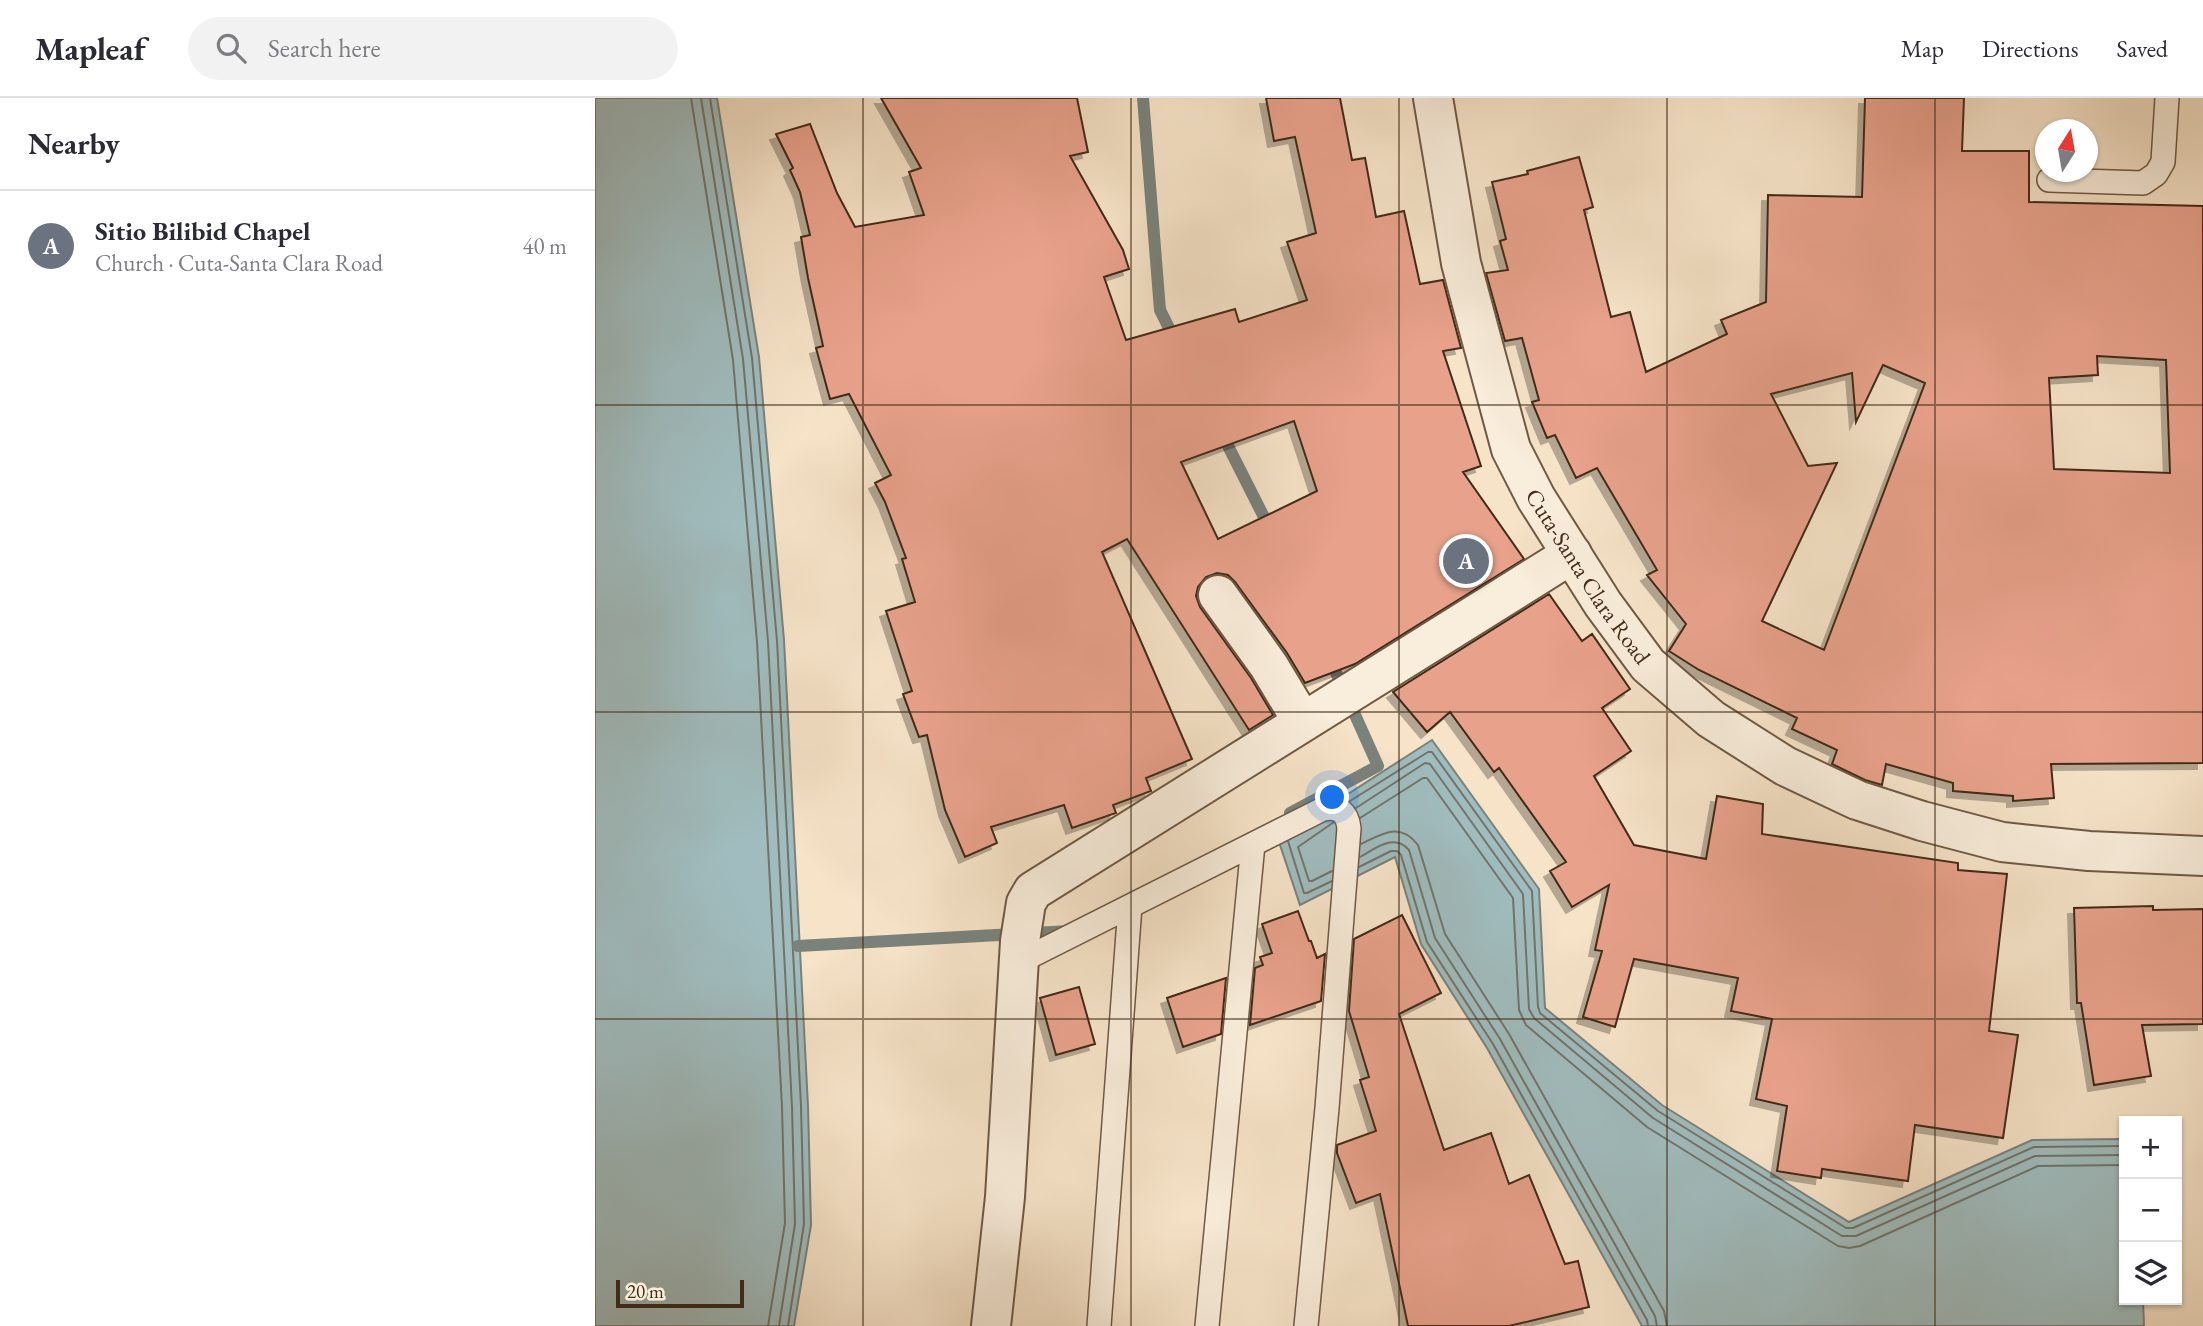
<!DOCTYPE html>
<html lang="en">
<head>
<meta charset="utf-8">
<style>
  :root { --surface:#fff; --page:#f2f2f3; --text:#2b2b33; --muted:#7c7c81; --line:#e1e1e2; --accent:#7c3aed }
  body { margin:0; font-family:"EB Garamond",serif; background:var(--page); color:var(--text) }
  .controls { position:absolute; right:21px; bottom:21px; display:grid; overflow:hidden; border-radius:0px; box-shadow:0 2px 5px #0004 }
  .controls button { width:63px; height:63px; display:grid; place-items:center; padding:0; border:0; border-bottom:2px solid var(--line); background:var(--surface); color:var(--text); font:35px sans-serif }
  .compass { position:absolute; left:1440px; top:21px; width:63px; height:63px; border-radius:50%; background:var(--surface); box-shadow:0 2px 5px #0004; rotate:11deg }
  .scale { position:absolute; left:21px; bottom:18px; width:128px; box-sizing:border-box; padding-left:7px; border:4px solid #422b18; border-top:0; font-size:19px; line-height:24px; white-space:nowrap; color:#422b18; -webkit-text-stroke:5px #f9eddb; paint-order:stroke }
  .you { position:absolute; left:738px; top:700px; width:24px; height:24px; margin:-18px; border:5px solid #fff; border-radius:50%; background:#1a73e8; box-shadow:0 0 0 10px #1a73e833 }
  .badge { display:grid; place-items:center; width:46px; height:46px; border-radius:50%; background:var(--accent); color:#fff; font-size:23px; font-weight:700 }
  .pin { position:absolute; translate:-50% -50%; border:4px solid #fff; box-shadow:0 2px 7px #0006 }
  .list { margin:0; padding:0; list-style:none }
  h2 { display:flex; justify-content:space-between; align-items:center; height:91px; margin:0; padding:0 28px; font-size:30px }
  h2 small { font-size:23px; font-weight:400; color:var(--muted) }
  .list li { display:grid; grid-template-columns:46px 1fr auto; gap:21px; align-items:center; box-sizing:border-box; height:112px; padding:0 28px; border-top:2px solid var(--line) }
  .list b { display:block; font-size:26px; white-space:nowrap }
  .list p { margin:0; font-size:23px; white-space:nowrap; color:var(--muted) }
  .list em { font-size:23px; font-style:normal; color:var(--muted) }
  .icon { flex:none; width:38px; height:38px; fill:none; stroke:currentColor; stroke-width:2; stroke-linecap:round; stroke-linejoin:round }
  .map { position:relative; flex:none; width:1608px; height:1228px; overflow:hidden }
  header { display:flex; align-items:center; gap:42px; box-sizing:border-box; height:98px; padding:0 35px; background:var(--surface); border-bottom:2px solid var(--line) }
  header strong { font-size:33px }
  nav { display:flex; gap:38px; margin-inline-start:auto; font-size:24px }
  .search { width:490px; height:63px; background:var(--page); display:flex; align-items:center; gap:18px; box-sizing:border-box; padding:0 24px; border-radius:38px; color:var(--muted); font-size:26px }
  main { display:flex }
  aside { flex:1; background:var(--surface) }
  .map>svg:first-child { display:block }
  .water { fill:#a0bcbe; stroke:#7a827c; stroke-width:2 }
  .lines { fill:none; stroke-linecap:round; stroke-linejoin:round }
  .shore { stroke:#71746b; stroke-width:2 }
  .stream { stroke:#7a827c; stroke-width:12 }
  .building { fill:#e8a18b; stroke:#422b18; stroke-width:2; fill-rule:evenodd; filter:url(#shadow) }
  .service-casing { stroke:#6f5944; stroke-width:26 }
  .minor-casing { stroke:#6f5944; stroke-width:42 }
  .tertiary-casing { stroke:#6f5944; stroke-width:42 }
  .service { stroke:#f9eddb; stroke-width:23 }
  .minor { stroke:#f9eddb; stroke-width:38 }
  .tertiary { stroke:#f9eddb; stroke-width:38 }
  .grid { fill:none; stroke:#422b18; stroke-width:2; stroke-opacity:0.55 }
  .labels { text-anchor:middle; stroke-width:5; stroke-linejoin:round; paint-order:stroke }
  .street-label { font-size:23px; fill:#422b18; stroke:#f9eddb }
</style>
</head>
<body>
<header>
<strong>Mapleaf</strong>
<div class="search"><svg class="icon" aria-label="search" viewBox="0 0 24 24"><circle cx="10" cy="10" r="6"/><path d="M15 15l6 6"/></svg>Search here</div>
<nav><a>Map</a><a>Directions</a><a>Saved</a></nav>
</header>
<main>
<aside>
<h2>Nearby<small></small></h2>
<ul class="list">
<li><span class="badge" style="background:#6b7280">A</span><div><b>Sitio Bilibid Chapel</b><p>Church · Cuta-Santa Clara Road</p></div><em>40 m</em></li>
</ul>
</aside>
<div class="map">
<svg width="1608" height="1228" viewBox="0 0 1608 1228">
  <defs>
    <filter id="shadow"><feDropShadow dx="-6" dy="6" stdDeviation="0" flood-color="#0004"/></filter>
  </defs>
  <rect width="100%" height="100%" fill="#f6e3c8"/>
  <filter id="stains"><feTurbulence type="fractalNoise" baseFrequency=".00286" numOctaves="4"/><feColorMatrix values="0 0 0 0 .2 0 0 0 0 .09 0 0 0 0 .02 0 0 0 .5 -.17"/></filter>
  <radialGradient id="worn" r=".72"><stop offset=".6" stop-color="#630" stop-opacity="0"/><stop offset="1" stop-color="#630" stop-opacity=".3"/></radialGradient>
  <path class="water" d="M0,0h122l42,259 25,283 24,466 3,119 -17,101h-199z
    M837,642l107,149 6,119 117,97 187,117 183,-82 92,-1v161h19l1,26h-502l-155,-278 -66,-104 -26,-87 -95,48 -22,-66z"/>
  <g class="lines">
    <path class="shore" d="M96,0l42,262 24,282 25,465 3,116 -17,103
      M106,0l42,261 25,282 24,466 3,117 -16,102
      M115,0l42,260 25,283 24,465 3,118 -16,102
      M755,703l78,-49h4l100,139 6,116 2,6 118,98 188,117h7l181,-81 90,-1
      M761,710l69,-45 5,1 93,130 6,115 5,9 119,100 189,118h14l179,-80 89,-1
      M765,720l63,-40h4l86,120 6,112 7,15 121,102 191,119 11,2 11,-2 178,-80 86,-1
      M693,743l16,52h3l25,-12
      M766,746c21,-10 39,-23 57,1l27,89 64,100 155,277 3,15
      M765,759c16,-9 34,-24 49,-7l26,88 65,101 155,277 2,10
      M764,769l32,-16h6l4,4 26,87 66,102 154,276 1,6
      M737,773l-20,10h-3l-11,-34 36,-25"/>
    <path class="stream" d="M548,0l17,212 16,32
      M625,332l50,99
      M695,715l88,-47 -49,-109
      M203,848l272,-15"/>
  </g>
  <path class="building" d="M286,0h196l11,54 -18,4 53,94 6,19 -25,8 22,63 109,-31 4,13 68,-22 -20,-58 29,-9 -21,-96 -21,4 -8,-43h74l12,62 13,-2 11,59 28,-6 16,73 23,-4 18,68 -18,3 38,115 -18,6 61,87 -169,105 -50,19 -18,-30 -52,-71 -7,-7 -11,-2 -11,4 -8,10 -2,9 4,11 51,71 22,37 -24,15 -122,-191 -25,13 90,207 -46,19 5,13 -38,14 3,8 -44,15 -8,-23 -73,22 6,16 -32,14 -20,-47 -18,-75 -8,2 -16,-43 9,-3 -26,-80 29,-9 -13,-43 4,-1 -21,-56 -10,-19 16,-8 -42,-81 -19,5 -14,-51 7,-2 -15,-68 -7,-41 9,-2 -10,-43 -10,-22 3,-2 -17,-34 34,-10 27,69 18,34 69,-12 -15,-43 12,-4zM699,323l23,70 -99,48 -37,-77z
    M1270,0h99l-2,53h67v51l174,4v557l-152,1 3,34 -41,3v-5l-60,-5v-8l-67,-19 -4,21 -17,-5 -33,-16 5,-14 -45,-21 5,-11 -98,-48 -30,-19 17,-27 -39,-49 10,-5 -60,-102 -21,10 -21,-43 -8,3 -15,-36 7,-2 -17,-62 -17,3 -19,-68 22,-3 -8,-29 6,-2 -14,-57 36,-8 -1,-3 52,-14 14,50 -9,3 27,107 19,-5 16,60 81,-38 -6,-14 45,-18 2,-107 94,2zM1502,258l69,4 4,113 -116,-4 -5,-91 49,-3zM1288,267l42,18 -101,267 -62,-29 75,-158 -29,3 -37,-72 81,-21 4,49z
    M954,496l33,47 10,-7 38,55 -28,19 29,43 -37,25 40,69 72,14 11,-63 46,8 -1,30 196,29v7l49,4 -18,157 29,4 -15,103 -88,-13 -7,56 -86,-12 -1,9 -44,-7 10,-65 -31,-7 16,-80 -41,-8 7,-33 -104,-19 -19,68 -32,-10 19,-66 -7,-1 14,-65 -37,22 -22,-36 16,-9 -67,-94 -5,4 -44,-60 -23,20 -34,-40z
    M1558,808v4l50,-1v115l-61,1 9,51 -57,9 -13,-82h-4l-3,-95z
    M703,813l11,30h2l6,17 8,-4 -4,47 -71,24 5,-57 8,-3 -3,-8 12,-4 -10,-29z
    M807,817l39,78 -42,21 45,136 47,-17 18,51 20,-9 36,89 13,-3 11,46 -80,19h-101l-28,-132 -24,9 -19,-50v-8l39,-14 -16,-51 9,-3 -20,-66 5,-72z
    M631,880l-5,56 -38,13 -16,-49z
    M484,889l16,57 -39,11 -16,-57z"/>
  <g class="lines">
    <g class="service-casing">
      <path id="service" d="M1454,82l94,3 13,-9 7,-12 4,-64
        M424,864l304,-153c16,-3 24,3 26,19l-22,280 -21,218
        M504,1228l31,-420
        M612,1228l46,-482"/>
    </g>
    <g class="minor-casing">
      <path id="minor" d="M623,497l51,71 33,55
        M396,1228l14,-129 15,-256 6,-38 7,-12 539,-337"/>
    </g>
    <g class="tertiary-casing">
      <g id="tertiary">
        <path id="s1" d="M838,0l28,165 50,186 25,49 67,106 45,61 63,54 74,47 72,34 65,21 80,21 87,9 114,5"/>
      </g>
    </g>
    <use href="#service" class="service"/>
    <use href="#minor" class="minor"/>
    <use href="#tertiary" class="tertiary"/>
  </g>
  <path class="grid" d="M268,0v1228M536,0v1228M804,0v1228M1072,0v1228M1340,0v1228M0,307h1608M0,614h1608M0,921h1608"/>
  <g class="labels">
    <g class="street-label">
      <text dy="8" stroke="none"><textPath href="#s1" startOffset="509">Cuta-Santa Clara Road</textPath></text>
    </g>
  </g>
  <rect width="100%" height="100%" filter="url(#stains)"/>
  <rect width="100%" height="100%" fill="url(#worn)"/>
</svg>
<div class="controls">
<button>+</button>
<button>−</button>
<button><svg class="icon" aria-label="layers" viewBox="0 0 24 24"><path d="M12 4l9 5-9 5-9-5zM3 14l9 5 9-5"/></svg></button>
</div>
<svg class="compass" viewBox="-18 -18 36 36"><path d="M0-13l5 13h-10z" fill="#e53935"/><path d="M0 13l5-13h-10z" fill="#7c7c81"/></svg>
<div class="scale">20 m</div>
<div class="you"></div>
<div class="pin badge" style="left:871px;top:463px;background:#6b7280">A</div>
</div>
</main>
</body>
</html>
